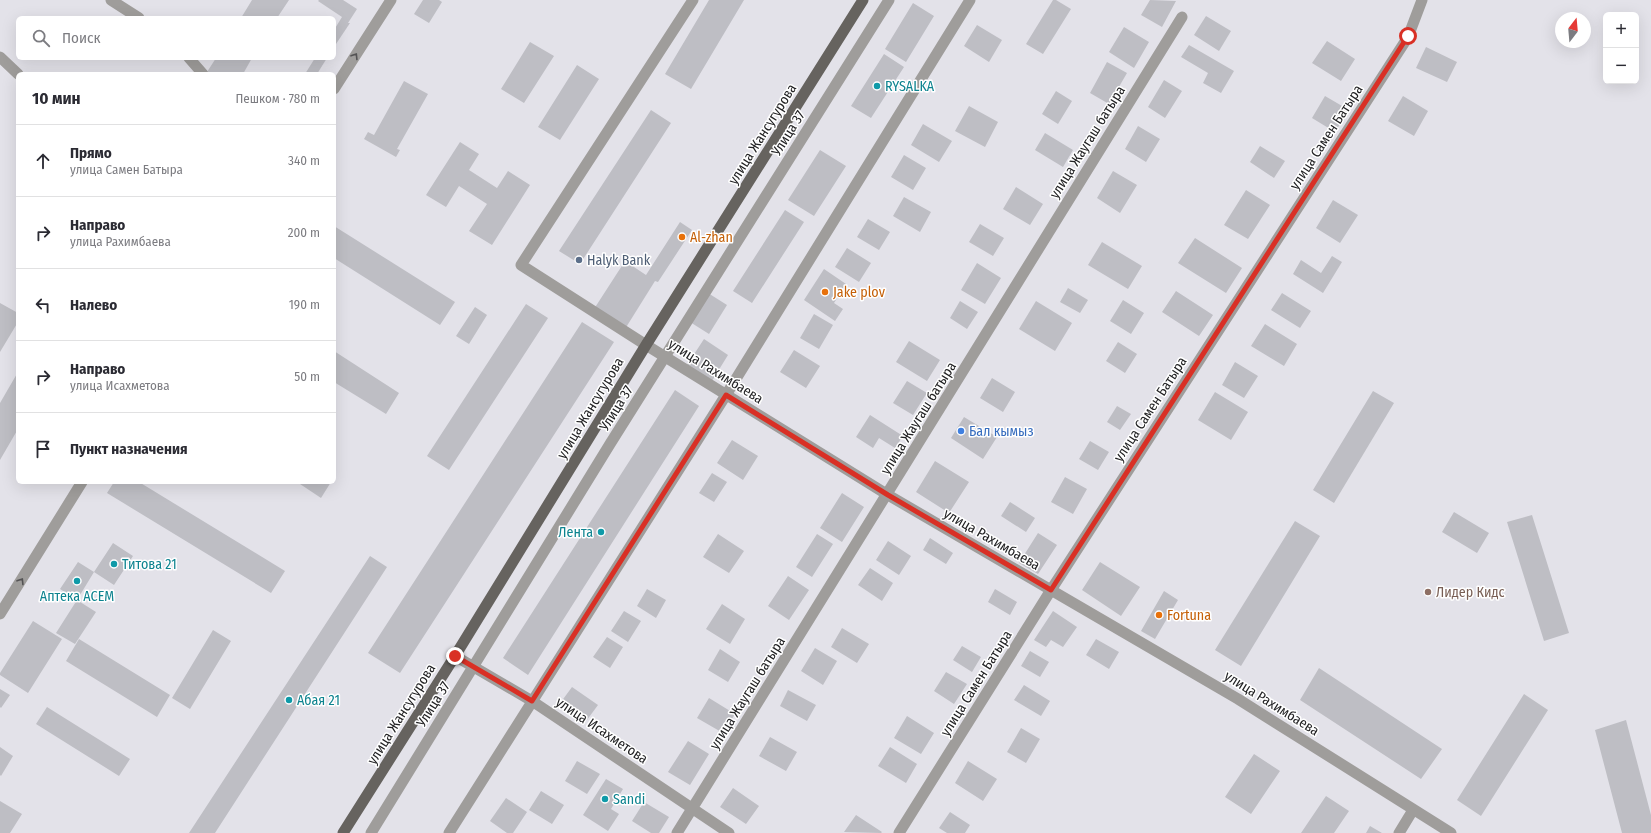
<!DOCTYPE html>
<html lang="ru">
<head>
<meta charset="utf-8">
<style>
  :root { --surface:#fff; --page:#f2f2f3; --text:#2b2b33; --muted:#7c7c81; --line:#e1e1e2 }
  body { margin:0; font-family:"Fira Sans Condensed",sans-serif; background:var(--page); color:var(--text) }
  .controls { position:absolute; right:12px; top:12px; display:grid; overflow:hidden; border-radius:6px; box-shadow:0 4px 16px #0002 }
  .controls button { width:36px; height:36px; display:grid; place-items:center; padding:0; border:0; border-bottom:1px solid var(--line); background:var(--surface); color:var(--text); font:20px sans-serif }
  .compass { position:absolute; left:1555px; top:12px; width:36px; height:36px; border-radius:50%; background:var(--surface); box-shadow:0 4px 16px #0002; rotate:16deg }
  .stop { position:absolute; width:12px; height:12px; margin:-9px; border:3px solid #d93025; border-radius:50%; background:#fff }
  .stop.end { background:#d93025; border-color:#fff; box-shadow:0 1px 4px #0008 }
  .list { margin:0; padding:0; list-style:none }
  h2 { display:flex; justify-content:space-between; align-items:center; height:52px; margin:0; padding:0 16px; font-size:17px }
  h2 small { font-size:13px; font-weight:400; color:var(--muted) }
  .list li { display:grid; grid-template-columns:26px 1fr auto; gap:12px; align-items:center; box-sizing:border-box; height:72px; padding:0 16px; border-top:1px solid var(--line) }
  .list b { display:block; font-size:15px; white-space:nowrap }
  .list p { margin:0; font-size:13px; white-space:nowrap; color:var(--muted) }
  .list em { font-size:13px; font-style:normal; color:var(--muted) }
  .icon { flex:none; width:22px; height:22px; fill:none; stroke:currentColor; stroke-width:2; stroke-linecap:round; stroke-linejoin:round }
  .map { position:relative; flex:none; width:1651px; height:833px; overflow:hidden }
  .search { position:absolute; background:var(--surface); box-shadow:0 4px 16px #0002; left:16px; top:16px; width:320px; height:44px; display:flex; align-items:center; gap:10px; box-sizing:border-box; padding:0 14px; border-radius:6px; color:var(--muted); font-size:15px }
  .panel { position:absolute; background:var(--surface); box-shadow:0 4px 16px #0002; left:16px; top:72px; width:320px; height:412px; border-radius:6px }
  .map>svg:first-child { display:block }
  .building { fill:#bebec4 }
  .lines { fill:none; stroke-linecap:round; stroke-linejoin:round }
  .minor { stroke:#9f9d9b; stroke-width:11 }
  .tertiary { stroke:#9f9d9b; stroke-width:11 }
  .primary { stroke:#66635f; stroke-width:11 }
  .oneway { stroke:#545354 }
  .route { stroke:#d93025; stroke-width:5 }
  .culture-dot { fill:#0f9aa8; stroke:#fff; stroke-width:1.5 }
  .food-dot { fill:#e8710a; stroke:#fff; stroke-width:1.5 }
  .service-dot { fill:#5c6f8a; stroke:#fff; stroke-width:1.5 }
  .shop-dot { fill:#3f7fe0; stroke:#fff; stroke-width:1.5 }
  .education-dot { fill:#8d6e63; stroke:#fff; stroke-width:1.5 }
  .labels { text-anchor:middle; stroke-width:3; stroke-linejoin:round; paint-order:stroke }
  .culture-label { font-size:14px; fill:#0d838f; stroke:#fff; text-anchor:start }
  .street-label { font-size:14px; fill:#222224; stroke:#fff }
  .food-label { font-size:14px; fill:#c56008; stroke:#fff; text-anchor:start }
  .service-label { font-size:14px; fill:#4e5e75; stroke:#fff; text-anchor:start }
  .shop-label { font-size:14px; fill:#366cbe; stroke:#fff; text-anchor:start }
  .education-label { font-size:14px; fill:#785e54; stroke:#fff; text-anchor:start }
</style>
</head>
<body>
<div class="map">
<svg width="1651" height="833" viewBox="0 0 1651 833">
  <rect width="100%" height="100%" fill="#e3e2e9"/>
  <path class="building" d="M252,0h37l-12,18h-36z
    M319,0h24l14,9 -9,14h2l-16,24v-17l8,-13 -24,-16z
    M423,0h16l3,2 -13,21 -15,-9z
    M709,0h35l-53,89 -26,-15z
    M1053,0h3l15,9 -28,45 -17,-10z
    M1150,0l26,1 -14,26 -21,-12z
    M913,3l21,13 -28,46 -21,-13z
    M1206,16l25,15 -12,20 -25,-16z
    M977,25l25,15 -13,22 -25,-16z
    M1124,27l25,15 -15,26 -25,-16z
    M1327,41l28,18 -14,22 -29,-18z
    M530,42l24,14 -30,47 -23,-14z
    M1189,45l45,26 -13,22 -18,-10 5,-10 -27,-16z
    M1426,47l31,15 -10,20 -31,-14z
    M884,54l20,13 -33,51 -20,-12z
    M216,58h36l-9,16h-33l-3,-2z
    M315,58h12l-10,16h-12z
    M1107,62l20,11 -18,31 -19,-11z
    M577,65l22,14 -39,61 -22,-13z
    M1164,80l18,11 -17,27 -17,-11z
    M404,81l24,13 -31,55 3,1 -4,7 -32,-18 4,-7 6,3z
    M1056,91l16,10 -14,23 -16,-10z
    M1325,96l24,14 -14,22 -23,-14z
    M1403,96l25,15 -14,25 -26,-15z
    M969,106l29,16 -13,25 -30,-16z
    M651,110l20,13 -91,141 -21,-13z
    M923,124l29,17 -13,21 -28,-17z
    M1138,126l22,13 -14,23 -21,-13z
    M1045,133l28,17 -10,17 -28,-17z
    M460,142l19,12 -10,16 28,18 11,-17 22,14 -38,60 -23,-14 18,-27 -28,-18 -13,21 -20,-12z
    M1260,146l25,15 -11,17 -24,-16z
    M820,150l26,16 -32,50 -26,-16z
    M904,155l22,13 -13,22 -22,-13z
    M1113,171l24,14 -17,28 -23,-15z
    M1016,187l27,17 -13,21 -27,-16z
    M1246,190l24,15 -22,34 -24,-14z
    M904,197l27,15 -11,20 -27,-16z
    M1333,200l25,15 -18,28 -24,-15z
    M785,210l19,12 -52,81 -19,-12z
    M868,219l22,13 -11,18 -22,-13z
    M680,222l12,8 -34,52 -3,-1 -30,48 -31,-20 31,-48 21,14z
    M980,224l24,14 -11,18 -24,-14z
    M334,226l121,76 -15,23 -106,-67z
    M1195,238l47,30 -16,25 -48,-30z
    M1102,242l40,24 -14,23 -40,-24z
    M847,248l24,15 -12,19 -24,-15z
    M1332,256l10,6 -19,31 -30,-19 8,-14 20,13z
    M977,263l24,15 -16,26 -24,-14z
    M824,269l22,15 -12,19 9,6 -8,12 -31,-21z
    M1068,288l20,12 -8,13 -20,-11z
    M1176,291l37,24 -14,21 -37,-24z
    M708,293l19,12 -18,29 -19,-12z
    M1282,293l29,18 -11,17 -29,-18z
    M1123,300l21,13 -13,21 -21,-13z
    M960,301l18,11 -11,17 -17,-11z
    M1036,301l36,22 -17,28 -36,-22z
    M0,303l18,10v9l-18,30z
    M526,304l22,14 -99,152 -22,-14z
    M475,307l12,8 -18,29 -13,-8z
    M814,314l19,11 -14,24 -19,-11z
    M582,322l32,20 -214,331 -32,-20z
    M1265,324l32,20 -13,22 -33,-20z
    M704,339l24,16 -16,26 -25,-16z
    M909,341l31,19 -13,21 -31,-19z
    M1118,342l19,12 -12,19 -19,-12z
    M794,350l26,16 -14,22 -26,-16z
    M334,351l65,42 -13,21 -52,-32z
    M1235,362l23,14 -14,22 -22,-13z
    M18,372v57l-18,31v-57z
    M992,378l23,14 -12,20 -23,-14z
    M907,381l20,12 -14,22 -20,-12z
    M675,390l24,16 -171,269 -25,-17z
    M1373,391l21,12 -60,100 -21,-13z
    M1215,392l33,20 -17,28 -33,-20z
    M1117,406l14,8 -11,16 -13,-8z
    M870,415l33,21 -8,12 -16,-10 -6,10 -17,-11z
    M964,417l33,20 -14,22 -32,-21z
    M732,440l26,16 -15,24 -26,-17z
    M1090,441l19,11 -11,18 -19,-11z
    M935,461l34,21 -20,31 -33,-21z
    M712,473l15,9 -13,20 -15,-9z
    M1065,477l22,12 -14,25 -22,-12z
    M114,482h25l146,89 -14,22 -164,-100z
    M297,482h34l-10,16z
    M842,493l22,14 -22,35 -22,-14z
    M1010,502l25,16 -9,14 -25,-16z
    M1454,512l35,21 -12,20 -35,-21z
    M1532,515l37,118 -25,8 -37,-119z
    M1295,521l25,15 -79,130 -26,-16z
    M1038,533l19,12 -19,29 -19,-11z
    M718,534l26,17 -15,22 -26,-16z
    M817,534l16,10 -21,33 -16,-10z
    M930,538l23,15 -7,11 -23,-14z
    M888,541l23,15 -12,19 -23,-15z
    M113,543l20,13 -19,29 -20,-13z
    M370,556l17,11 -172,266h-26z
    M78,562l16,10 -17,28 -17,-11z
    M1100,562l40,25 -19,29 -39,-26z
    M870,568l23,15 -11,18 -24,-16z
    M788,576l21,14 -20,30 -21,-14z
    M647,589l19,11 -10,18 -19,-12z
    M995,589l22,13 -7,13 -22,-13z
    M1164,591l14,9 -23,39 -14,-8z
    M77,600l19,12 -21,32 -19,-11z
    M722,604l23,15 -15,25 -24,-15z
    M624,611l17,10 -13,21 -17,-11z
    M1053,611l24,16 -14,20 -12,-7 -5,7 -12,-7z
    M33,621l29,18 -34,54 -28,-18v-2z
    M842,628l27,16 -12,19 -26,-16z
    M213,630l18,11 -41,68 -18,-11z
    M607,637l16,10 -13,21 -17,-11z
    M79,639l91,56 -13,22 -91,-56z
    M1096,639l23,13 -10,17 -23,-14z
    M962,646l19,11 -9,15 -19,-12z
    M815,648l22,13 -14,24 -22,-14z
    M720,649l20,13 -12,20 -20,-12z
    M1030,651l19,11 -9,15 -19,-11z
    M1319,668l123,81 -21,30 -121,-79z
    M946,672l21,12 -13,20 -20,-13z
    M1024,685l26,16 -9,15 -27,-16z
    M572,687l26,18 -14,19 -26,-18z
    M0,689l10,6 -9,13 -1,-1z
    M788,690l28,15 -9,16 -27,-15z
    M1524,694l24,16 -67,106 -24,-16z
    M709,698l26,16 -12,19 -26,-15z
    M47,707l83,52 -11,17 -83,-52z
    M907,716l27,17 -13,21 -27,-16z
    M1626,720l25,95v18h-29l-27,-103z
    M1021,728l19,11 -14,24 -19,-11z
    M770,737l27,15 -11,19 -27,-15z
    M688,741l21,13 -19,31 -22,-13z
    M0,747l13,9 -12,20 -1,-1z
    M890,747l27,17 -11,19 -28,-17z
    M1254,754l26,17 -29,43 -26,-17z
    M577,761l23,13 -13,20 -22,-13z
    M968,761l29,18 -14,22 -28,-18z
    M606,779l17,10 -12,20 8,5 -11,17 -25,-16z
    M733,788l26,18 -13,18 -26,-17z
    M541,791l23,14 -12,19 -23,-14z
    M1326,796l23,15 -15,22h-33z
    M506,798l21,14 -14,21h-6l-17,-12z
    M0,801l22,13 -12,19h-10z
    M644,802l25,15 -10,16h-8l-19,-12z
    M950,812l20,13 -5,8h-18l-8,-5z
    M856,815l26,17 -1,1 -37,-1z
    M1370,826l12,7h-16z"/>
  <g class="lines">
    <path class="minor" d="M111,0l28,18
      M0,57l18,17
      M189,58l14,16
      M646,345l-125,-80 172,-265
      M455,656l77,45 197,132
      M371,833l239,-389 279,-444
      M449,833l277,-438 244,-395
      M677,833l505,-816
      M899,833l152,-243 357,-553 14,-37
      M1399,833l14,-23"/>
    <path class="tertiary" d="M334,89l57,-89
      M646,345l242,150 350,204 213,134
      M0,614l82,-132"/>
    <path class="primary" d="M343,833l112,-177 191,-311 217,-345"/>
  </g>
  <defs><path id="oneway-chevron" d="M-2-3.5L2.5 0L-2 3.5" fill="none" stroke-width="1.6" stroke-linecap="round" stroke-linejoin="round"/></defs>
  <g class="oneway">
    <use href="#oneway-chevron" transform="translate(355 56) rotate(-58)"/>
    <use href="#oneway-chevron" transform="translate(21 581) rotate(-58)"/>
  </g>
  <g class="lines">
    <path class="route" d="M455,656l77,45 194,-306 162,100 163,95 357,-554"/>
  </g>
  <g class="culture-dot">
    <circle cx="877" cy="86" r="4"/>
    <circle cx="601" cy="532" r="4"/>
    <circle cx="114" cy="564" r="4"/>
    <circle cx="77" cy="581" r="4"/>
    <circle cx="289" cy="700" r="4"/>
    <circle cx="605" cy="799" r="4"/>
  </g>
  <g class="food-dot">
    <circle cx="682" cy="237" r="4"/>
    <circle cx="825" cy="292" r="4"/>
    <circle cx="1159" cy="615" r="4"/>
  </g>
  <circle class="service-dot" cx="579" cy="260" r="4"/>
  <circle class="shop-dot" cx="961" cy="431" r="4"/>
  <circle class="education-dot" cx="1428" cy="592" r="4"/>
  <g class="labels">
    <g class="culture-label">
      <text x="885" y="91">RYSALKA</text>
      <text x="593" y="537" text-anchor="end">Лента</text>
      <text x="122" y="569">Титова 21</text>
      <text x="77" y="601" text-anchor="middle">Аптека АСЕМ</text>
      <text x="297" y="705">Абая 21</text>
      <text x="613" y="804">Sandi</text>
    </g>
    <g class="street-label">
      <text transform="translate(788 133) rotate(-58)" y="5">Улица 37</text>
      <text transform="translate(762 134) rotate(-58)" y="5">улица Жансугурова</text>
      <text transform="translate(1326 137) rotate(-57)" y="5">улица Самен Батыра</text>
      <text transform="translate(1087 142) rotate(-58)" y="5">улица Жаугаш батыра</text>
      <text transform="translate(716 371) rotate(32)" y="5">улица Рахимбаева</text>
      <text transform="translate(590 408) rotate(-59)" y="5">улица Жансугурова</text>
      <text transform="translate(616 408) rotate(-58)" y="5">Улица 37</text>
      <text transform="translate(1150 409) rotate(-57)" y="5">улица Самен Батыра</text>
      <text transform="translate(918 418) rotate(-58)" y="5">улица Жаугаш батыра</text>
      <text transform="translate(992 539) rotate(30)" y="5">улица Рахимбаева</text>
      <text transform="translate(976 683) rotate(-58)" y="5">улица Самен Батыра</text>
      <text transform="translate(747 693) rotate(-58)" y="5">улица Жаугаш батыра</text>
      <text transform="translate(1272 703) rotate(32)" y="5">улица Рахимбаева</text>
      <text transform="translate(433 704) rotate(-58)" y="5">Улица 37</text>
      <text transform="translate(401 714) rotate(-58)" y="5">улица Жансугурова</text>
      <text transform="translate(602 730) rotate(34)" y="5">улица Исахметова</text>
    </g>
    <g class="food-label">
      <text x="690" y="242">Al-zhan</text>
      <text x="833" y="297">Jake plov</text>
      <text x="1167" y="620">Fortuna</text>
    </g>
    <g class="service-label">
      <text x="587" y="265">Halyk Bank</text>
    </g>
    <g class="shop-label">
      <text x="969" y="436">Бал кымыз</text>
    </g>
    <g class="education-label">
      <text x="1436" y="597">Лидер Кидс</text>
    </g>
  </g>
</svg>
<div class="controls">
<button>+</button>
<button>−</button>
</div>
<svg class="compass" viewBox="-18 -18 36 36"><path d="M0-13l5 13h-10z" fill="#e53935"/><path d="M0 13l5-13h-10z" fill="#7c7c81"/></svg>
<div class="stop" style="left:1408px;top:36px"></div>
<div class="stop end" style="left:455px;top:656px"></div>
<div class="search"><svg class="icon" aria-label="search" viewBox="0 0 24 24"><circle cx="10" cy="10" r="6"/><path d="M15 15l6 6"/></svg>Поиск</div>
<section class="panel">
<h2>10 мин<small>Пешком · 780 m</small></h2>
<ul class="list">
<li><svg class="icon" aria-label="ahead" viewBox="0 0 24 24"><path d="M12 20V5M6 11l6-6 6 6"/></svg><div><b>Прямо</b><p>улица Самен Батыра</p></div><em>340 m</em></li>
<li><svg class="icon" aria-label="right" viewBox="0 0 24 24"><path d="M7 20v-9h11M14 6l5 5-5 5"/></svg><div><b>Направо</b><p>улица Рахимбаева</p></div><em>200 m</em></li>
<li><svg class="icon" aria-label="left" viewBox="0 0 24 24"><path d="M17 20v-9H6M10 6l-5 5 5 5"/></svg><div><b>Налево</b></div><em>190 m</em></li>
<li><svg class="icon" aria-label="right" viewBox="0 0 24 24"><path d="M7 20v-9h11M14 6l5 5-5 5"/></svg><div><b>Направо</b><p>улица Исахметова</p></div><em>50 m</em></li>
<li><svg class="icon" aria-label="arrive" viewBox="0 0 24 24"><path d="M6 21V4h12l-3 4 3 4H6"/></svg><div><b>Пункт назначения</b></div></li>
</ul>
</section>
</div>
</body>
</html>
